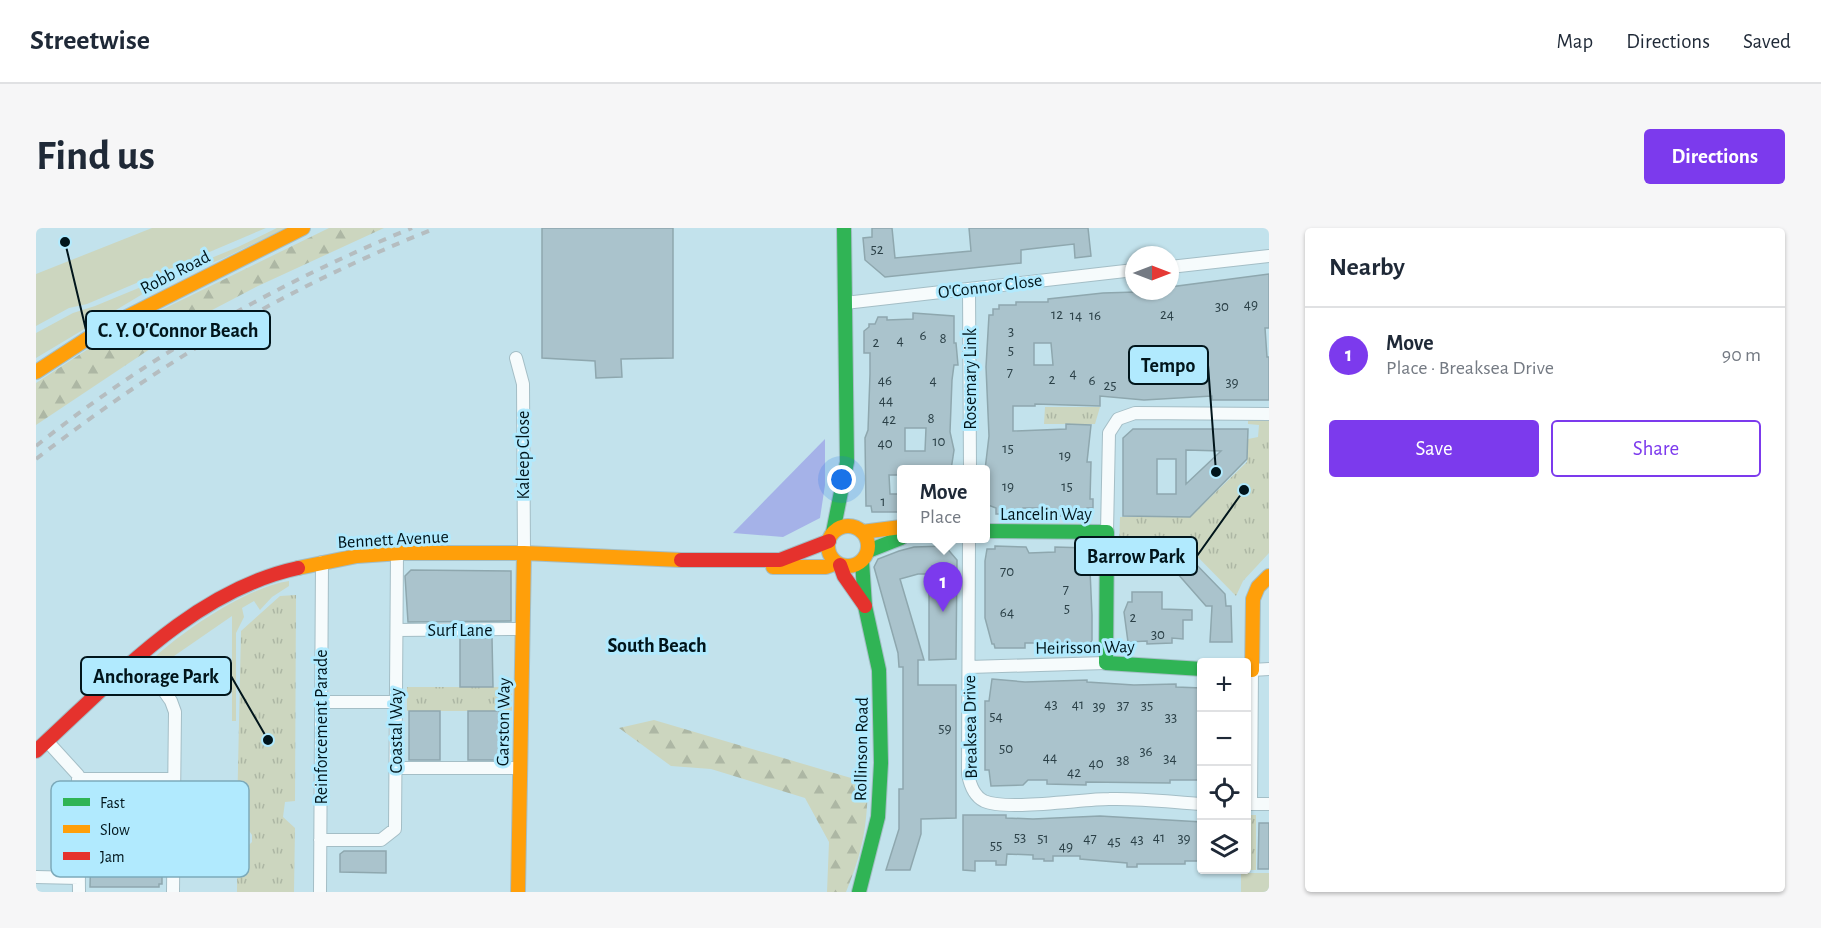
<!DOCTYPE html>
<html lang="en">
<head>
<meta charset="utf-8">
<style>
  :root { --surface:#fff; --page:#f6f6f7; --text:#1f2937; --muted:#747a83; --line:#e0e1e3; --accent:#7c3aed }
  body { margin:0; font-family:"Alegreya Sans",sans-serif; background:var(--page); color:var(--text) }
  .controls { position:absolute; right:18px; bottom:18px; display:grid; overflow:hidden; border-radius:6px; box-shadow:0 2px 4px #0004 }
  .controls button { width:54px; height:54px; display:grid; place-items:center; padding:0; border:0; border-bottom:2px solid var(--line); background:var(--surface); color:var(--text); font:30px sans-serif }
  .compass { position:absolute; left:1089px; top:18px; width:54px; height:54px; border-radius:50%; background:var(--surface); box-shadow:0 2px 4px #0004; rotate:90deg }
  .you { position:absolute; left:806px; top:252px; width:21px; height:21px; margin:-15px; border:4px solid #fff; border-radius:50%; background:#1a73e8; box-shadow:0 0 0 9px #1a73e833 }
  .badge { display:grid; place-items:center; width:39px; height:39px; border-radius:50%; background:var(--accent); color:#fff; font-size:20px; font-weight:700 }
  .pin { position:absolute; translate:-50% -50px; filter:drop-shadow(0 2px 3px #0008) }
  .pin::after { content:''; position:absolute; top:32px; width:21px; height:18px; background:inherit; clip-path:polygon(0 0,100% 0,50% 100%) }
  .popup { position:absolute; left:861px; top:237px; width:93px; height:78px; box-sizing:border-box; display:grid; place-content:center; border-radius:6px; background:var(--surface); filter:drop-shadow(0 2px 4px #0005); font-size:20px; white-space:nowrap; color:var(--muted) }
  .popup b { font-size:22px; color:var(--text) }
  .popup::after { content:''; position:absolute; left:50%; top:100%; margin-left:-12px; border:12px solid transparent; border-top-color:var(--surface) }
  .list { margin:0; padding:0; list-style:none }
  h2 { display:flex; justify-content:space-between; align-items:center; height:78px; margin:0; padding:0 24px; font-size:26px }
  h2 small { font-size:20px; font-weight:400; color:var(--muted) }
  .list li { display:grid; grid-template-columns:39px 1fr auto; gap:18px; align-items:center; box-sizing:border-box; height:96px; padding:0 24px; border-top:2px solid var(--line) }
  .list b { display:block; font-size:22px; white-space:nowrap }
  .list p { margin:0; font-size:20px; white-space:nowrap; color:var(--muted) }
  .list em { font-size:20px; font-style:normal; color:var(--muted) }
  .actions { display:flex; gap:12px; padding:18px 24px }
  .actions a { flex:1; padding:14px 0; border:2px solid var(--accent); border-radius:6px; text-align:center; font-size:21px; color:var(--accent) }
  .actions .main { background:var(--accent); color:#fff }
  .icon { flex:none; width:33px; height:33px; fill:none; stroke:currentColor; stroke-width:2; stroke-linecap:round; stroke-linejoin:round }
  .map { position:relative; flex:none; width:1233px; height:664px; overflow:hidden; border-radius:6px }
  header { display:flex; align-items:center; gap:36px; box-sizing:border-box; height:84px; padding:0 30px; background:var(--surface); border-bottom:2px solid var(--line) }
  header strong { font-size:28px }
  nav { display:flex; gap:33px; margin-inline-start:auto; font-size:21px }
  .intro { display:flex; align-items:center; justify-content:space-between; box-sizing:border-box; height:144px; padding:0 36px }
  h1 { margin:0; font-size:42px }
  .button { padding:15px 27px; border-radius:6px; background:var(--accent); color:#fff; font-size:21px; font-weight:700 }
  main { display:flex; gap:36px; padding:0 36px }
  aside { flex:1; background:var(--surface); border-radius:6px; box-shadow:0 2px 4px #0004 }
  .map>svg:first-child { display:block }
  .green { fill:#ccd6bf }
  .forest { fill:url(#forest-firs) }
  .park { fill:url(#park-tufts) }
  .water { fill:#a5b2e8 }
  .building { fill:#aac3cc; stroke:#8ea7ae; stroke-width:1.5; fill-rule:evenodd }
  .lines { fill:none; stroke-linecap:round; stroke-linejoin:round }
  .street-casing { stroke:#a4bec6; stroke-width:14 }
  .fast-casing { stroke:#a4bec6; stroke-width:16 }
  .slow-casing { stroke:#a4bec6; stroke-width:16 }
  .jam-casing { stroke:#a4bec6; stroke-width:16 }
  .street { stroke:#f6fbfc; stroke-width:12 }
  .fast { stroke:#30b455; stroke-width:14 }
  .slow { stroke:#ff9f0a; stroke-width:14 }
  .jam { stroke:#e5322d; stroke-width:14 }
  .rail { stroke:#b5bdc0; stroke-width:4; stroke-dasharray:8 8; stroke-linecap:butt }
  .labels { text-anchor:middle; stroke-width:6; stroke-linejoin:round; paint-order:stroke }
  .number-label { font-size:15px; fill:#2b4047 }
  .street-label { font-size:18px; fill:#01151b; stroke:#b1eafe }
  .neighbourhood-label { font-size:20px; font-weight:bold; fill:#01151b; stroke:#b1eafe }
  .key { fill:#b1eafe; stroke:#7caaba; stroke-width:1.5 }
  .key-label { font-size:16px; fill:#01151b }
  .leader { fill:none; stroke:#01151b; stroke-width:2 }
  .callout-dot { fill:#01151b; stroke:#b1eafe; stroke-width:2 }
  .callout { fill:#b1eafe; stroke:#01151b; stroke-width:2 }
  .callout-label { font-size:20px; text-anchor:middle; font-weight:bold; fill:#01151b }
</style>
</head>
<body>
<header>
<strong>Streetwise</strong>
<nav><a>Map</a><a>Directions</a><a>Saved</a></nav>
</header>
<div class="intro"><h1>Find us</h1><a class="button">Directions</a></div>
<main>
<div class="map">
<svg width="1233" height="664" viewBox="0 0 1233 664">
  <defs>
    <pattern id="forest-firs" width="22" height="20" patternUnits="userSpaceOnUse" patternTransform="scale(1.5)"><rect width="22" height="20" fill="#ccd6bf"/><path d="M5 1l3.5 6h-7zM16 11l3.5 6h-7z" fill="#adb7a4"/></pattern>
    <pattern id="park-tufts" width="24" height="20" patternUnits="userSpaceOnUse" patternTransform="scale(1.5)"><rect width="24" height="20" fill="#ccd6bf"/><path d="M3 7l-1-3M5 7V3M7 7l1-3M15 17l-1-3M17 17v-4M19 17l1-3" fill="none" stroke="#adb7a4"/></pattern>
  </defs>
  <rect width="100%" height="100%" fill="#c2e2ec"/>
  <path class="green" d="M116,0h114l-179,76 -18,4 -33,18v-52z
    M241,0h9l-64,31 -56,21 -130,78v-25l37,-20 22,-7 143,-59z
    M253,353v5l-17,11 -12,13 -6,-9 -12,7 2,9 -8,16v88h-4v-105l-71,49 5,20 -10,-12v-17c30,-27 92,-69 133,-75z
    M1205,645h28v19h-28z"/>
  <path class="forest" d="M293,0h55l-126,58 -63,33 -159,106v-42l72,-47z
    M618,492l214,63c-1,44 -5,68 -22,109h-19l2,-50 -24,-44 -94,-29 -40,-3 -52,-38z"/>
  <path class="park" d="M1009,179h55l-5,17h-51z
    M1233,191v134l-26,28 -7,15 -48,-49 -69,-1 1,-29h70l57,-55 1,-23 10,-2 1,-12 -11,-1v-4z
    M260,367l-1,206 -10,1 -2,15 12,11 -1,64h-57c1,-23 -3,-34 15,-50v-7l-15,-21 4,-183 39,-35z
    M371,459h105v24h-105z
    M1211,587h9v55h-13h3z
    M146,594l50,1v27l-51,-1z
    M52,596h77l-1,23 -75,-1z"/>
  <path class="water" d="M789,211v46l-5,33 -37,19 -50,-4z"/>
  <path class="building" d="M506,0h131v130l-52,1 1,18 -26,1 -1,-17 -53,-3z
    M836,0h20l3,30 76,-7 -2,-23h119l3,28 -16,2 -1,-14 -53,6v13l-136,14 -20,-17 -2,-22 9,-1z
    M1233,46v54h-4l2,29h2v43h-57v-4l-68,4 -44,-4v10l-65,-2v2h-22v25l53,-2v-5l25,1 -4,37h4l-1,37h3v9h-6l-4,8h-35l-5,-8h-20v6h-27v-6l-8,-3 -3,-35 4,-34 -3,-69 3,-52h4v-6h6v-4h17v-3h32v-3l55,-6 67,-2v-4zM998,115h17l2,22h-19z
    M877,85l41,3v27h2l2,22h-4l-2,15 -2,52 4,18 -3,20h-50v5h-12l1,19h11v18h-29l-1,-6h-5l-1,-68 3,-8 2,-56v-21h-6v-22l5,-4v-3h6l3,-7h9v3l26,-1zM869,200h21l-1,23h-20z
    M1097,201h115l-1,30 -57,58 -67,-1v-78zM1150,222l35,1 -35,33zM1121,231h19v35h-19z
    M909,318l12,14 -1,99 -27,1v-86h-11l-18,5 24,81h-6v25h38v133l-35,1v15l-11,36h-24l13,-41v-40h4v-122h-4l-1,-14 -24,-86 4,-8 21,-8 15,-4z
    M959,318l31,1 3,6 26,-1v-5l34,1 3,67v25l-4,8h-26v-3l-15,-2h-22v5h-30l-1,-4h-2l-7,-26v-57l2,-12h8z
    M1087,325l64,2 38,39 1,12h5l1,36h-22l2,-36h-6l-29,-33 -54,1z
    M375,342l100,1v50l-103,1 -3,-46z
    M1096,364h30v17l30,1v10h-9v19l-11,-1v5l-25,1v-3l-19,1 -4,-30 4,-10h4z
    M424,410h32l1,49h-33z
    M956,451l33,3 62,-2v2l47,3 42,-1v3l26,1v92h-32v3l-84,-1v3l-39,-1v-4h-19l-5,5 -32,1 -2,-16h-4v-69h4z
    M373,483h31v49h-31z
    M432,483h42l-1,49h-41z
    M52,559h74l1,34h-75z
    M927,587h43v3l27,1 67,-3 102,6v39h-17v3h-48v3h-10v-4l-47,-4v-3h-27v5h-9v-2h-11v-4l-26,-1 -1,11h-10v-4h-21v10l-12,-1z
    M1223,595h10v46h-11z
    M55,620h71v36h-3v3h-69z
    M308,623h42v22l-46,-1v-18z"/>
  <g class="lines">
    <g class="street-casing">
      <path id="street" d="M1134,39l99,-11
        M933,61l1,181
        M809,75l289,-33
        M480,130l7,26 1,169
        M1071,304l2,-99 9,-14 17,-6 134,1
        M933,310l-1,236c2,11 6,22 16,27 22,10 98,-2 125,-2 31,-1 62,3 93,5
        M361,402l126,-1
        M104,429l31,44 4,11 -2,180
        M933,439l137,-4
        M285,474h75
        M11,513l31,34 1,117
        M360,540h125
        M43,551h95
        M1210,576h23
        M1215,576l1,-134 17,-1
        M284,612h61l14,-11 2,-276
        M0,649l43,1
        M284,664l2,-330"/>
    </g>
    <g class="fast-casing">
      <path id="fast" d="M949,303l122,1 -1,131 96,6
        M797,304l14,-70 -3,-234
        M832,323l33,-13
        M823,664l19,-75 3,-54 -2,-93 -14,-64 -3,-45"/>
    </g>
    <g class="slow-casing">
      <path id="slow" d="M0,144l63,-41 204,-103
        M792 318a20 20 0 1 1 40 0a20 20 0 1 1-40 0Z
        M826,304l39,-5
        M737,339h53l11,-4
        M262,340l59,-12 44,-3h123l157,7
        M1210,441l6,1 1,-71 5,-12 11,-11
        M482,664l6,-339"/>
    </g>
    <g class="jam-casing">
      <path id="jam" d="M645,332h99l49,-19
        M804,337l4,11 21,30
        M0,523c77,-70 156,-160 262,-183"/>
    </g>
    <use href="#street" class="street"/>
    <use href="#fast" class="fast"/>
    <use href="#slow" class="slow"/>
    <use href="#jam" class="jam"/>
    <path class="rail" d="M0,218c114,-91 241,-163 376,-218
      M0,231c127,-98 251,-172 400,-231"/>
  </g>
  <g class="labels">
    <g class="number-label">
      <text x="841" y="26">52</text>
      <text x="1215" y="81">49</text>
      <text x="1186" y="83">30</text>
      <text x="1021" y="91">12</text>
      <text x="1131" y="91">24</text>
      <text x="1040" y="92">14</text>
      <text x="1059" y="92">16</text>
      <text x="975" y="108">3</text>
      <text x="887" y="112">6</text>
      <text x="907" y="115">8</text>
      <text x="864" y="117">4</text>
      <text x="840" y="119">2</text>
      <text x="975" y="127">5</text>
      <text x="974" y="149">7</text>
      <text x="1037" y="150">4</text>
      <text x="1016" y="156">2</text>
      <text x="849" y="157">46</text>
      <text x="897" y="157">4</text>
      <text x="1056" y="157">6</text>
      <text x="1196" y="159">39</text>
      <text x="1074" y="162">25</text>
      <text x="850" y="177">44</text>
      <text x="895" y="195">8</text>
      <text x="853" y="196">42</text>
      <text x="903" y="218">10</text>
      <text x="849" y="220">40</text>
      <text x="972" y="225">15</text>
      <text x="1029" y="232">19</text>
      <text x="972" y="263">19</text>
      <text x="1031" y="263">15</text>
      <text x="847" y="278">1</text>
      <text x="971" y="348">70</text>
      <text x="1030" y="366">7</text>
      <text x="1031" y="385">5</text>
      <text x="971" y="389">64</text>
      <text x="1097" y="394">2</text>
      <text x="1122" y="411">30</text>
      <text x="1015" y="481">43</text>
      <text x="1042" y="481">41</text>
      <text x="1087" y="482">37</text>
      <text x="1111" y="482">35</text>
      <text x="1063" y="483">39</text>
      <text x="960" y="493">54</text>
      <text x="1135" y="494">33</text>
      <text x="909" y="505">59</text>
      <text x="970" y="525">50</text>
      <text x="1110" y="528">36</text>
      <text x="1014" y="534">44</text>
      <text x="1134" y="535">34</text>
      <text x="1087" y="537">38</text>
      <text x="1060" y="540">40</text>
      <text x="1038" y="549">42</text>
      <text x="984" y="614">53</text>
      <text x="1123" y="614">41</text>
      <text x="1007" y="615">51</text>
      <text x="1054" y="615">47</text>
      <text x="1148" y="615">39</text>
      <text x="1101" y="616">43</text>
      <text x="1078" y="618">45</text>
      <text x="960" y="622">55</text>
      <text x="1030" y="623">49</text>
    </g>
    <g class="street-label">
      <text transform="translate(139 44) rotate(-27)" y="6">Robb Road</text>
      <text transform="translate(954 58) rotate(-7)" y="6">O'Connor Close</text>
      <text transform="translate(934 151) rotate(-90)" y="6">Rosemary Link</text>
      <text transform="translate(487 227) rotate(-90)" y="6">Kaleep Close</text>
      <text x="1010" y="292">Lancelin Way</text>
      <text transform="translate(357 311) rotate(-3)" y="6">Bennett Avenue</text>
      <text x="424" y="408">Surf Lane</text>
      <text transform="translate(1049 419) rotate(-1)" y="6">Heirisson Way</text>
      <text transform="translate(467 494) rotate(-89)" y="6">Garston Way</text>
      <text transform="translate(285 499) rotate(-90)" y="6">Reinforcement Parade</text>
      <text transform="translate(934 499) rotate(-91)" y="6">Breaksea Drive</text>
      <text transform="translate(360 503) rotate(-90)" y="6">Coastal Way</text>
      <text transform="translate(825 521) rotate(-89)" y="6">Rollinson Road</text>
    </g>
    <g class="neighbourhood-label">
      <text x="621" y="424">South Beach</text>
    </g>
  </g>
  <rect x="15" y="553" width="198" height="96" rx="9" class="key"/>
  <rect x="27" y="570" width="27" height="8" fill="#30b455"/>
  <rect x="27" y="597" width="27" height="8" fill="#ff9f0a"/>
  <rect x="27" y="624" width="27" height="8" fill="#e5322d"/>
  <g class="key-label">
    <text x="64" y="580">Fast</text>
    <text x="64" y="607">Slow</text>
    <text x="64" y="634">Jam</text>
  </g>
  <path class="leader" d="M29 14L50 102M1180 244L1172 137M1208 262L1161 328M232 512L195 448"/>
  <g class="callout-dot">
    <circle cx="29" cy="14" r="6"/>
    <circle cx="1180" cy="244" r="6"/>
    <circle cx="1208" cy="262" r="6"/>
    <circle cx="232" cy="512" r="6"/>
  </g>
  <g class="callout">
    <rect x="50" y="83" width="184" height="38" rx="6"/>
    <rect x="1093" y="118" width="79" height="38" rx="6"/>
    <rect x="1039" y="309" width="122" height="38" rx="6"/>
    <rect x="45" y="429" width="150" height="38" rx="6"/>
  </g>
  <g class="callout-label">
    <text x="142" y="109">C. Y. O'Connor Beach</text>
    <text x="1132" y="144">Tempo</text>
    <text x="1100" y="335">Barrow Park</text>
    <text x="120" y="455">Anchorage Park</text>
  </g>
</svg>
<div class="controls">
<button>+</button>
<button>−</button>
<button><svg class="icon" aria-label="locate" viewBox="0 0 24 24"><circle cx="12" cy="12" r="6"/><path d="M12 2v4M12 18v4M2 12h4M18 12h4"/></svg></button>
<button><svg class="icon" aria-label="layers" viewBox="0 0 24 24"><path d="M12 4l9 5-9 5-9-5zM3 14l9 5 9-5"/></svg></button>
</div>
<svg class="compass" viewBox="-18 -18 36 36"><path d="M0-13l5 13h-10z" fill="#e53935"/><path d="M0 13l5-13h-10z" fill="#747a83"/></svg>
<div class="you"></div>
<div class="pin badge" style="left:907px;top:384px">1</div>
<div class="popup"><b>Move</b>Place</div>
</div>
<aside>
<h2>Nearby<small></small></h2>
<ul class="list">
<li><span class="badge">1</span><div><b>Move</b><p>Place · Breaksea Drive</p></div><em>90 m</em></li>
</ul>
<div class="actions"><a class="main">Save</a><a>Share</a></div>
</aside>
</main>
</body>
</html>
